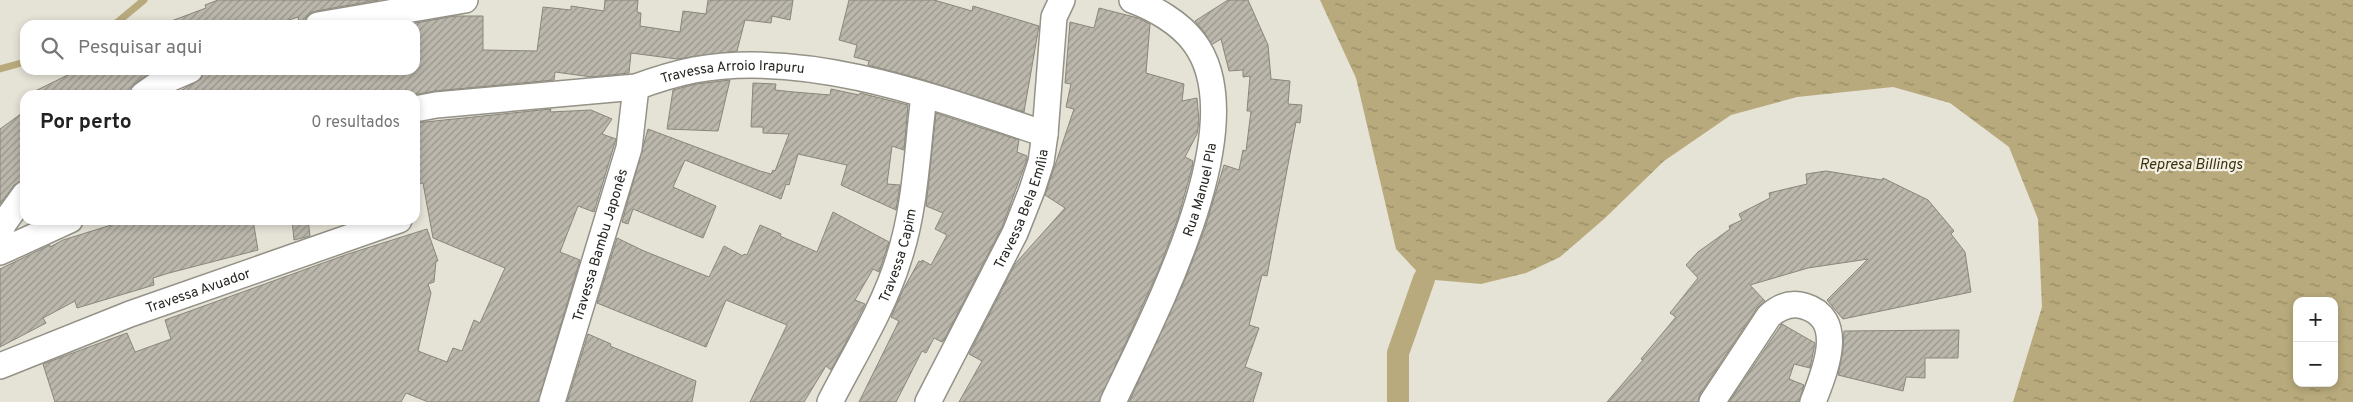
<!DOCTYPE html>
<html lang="pt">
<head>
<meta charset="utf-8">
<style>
  :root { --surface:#fff; --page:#f6f6f6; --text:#222; --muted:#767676; --line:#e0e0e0 }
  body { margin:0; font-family:Overpass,sans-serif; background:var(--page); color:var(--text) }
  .controls { position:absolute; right:15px; bottom:15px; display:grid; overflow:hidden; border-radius:10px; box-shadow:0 2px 8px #0003 }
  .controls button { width:45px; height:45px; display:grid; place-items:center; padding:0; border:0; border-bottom:1px solid var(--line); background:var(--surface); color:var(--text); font:25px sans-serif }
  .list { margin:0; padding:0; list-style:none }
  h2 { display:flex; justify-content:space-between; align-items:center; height:65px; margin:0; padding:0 20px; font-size:21px }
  h2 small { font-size:16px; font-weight:400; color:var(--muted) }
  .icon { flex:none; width:28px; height:28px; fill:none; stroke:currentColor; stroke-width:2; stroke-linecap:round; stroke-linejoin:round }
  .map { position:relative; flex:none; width:2353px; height:402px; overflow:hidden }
  .search { position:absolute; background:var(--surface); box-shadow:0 2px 8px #0003; left:20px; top:20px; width:400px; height:55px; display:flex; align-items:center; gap:12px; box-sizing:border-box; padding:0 18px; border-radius:15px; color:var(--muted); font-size:19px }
  .panel { position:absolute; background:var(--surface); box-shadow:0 2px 8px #0003; left:20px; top:90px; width:400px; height:135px; border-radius:15px }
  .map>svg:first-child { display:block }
  .water { fill:url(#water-ripples); fill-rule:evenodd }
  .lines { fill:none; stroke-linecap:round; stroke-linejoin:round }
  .stream { stroke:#b8aa7c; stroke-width:7 }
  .canal { stroke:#b8aa7c; stroke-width:22 }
  .building { fill:url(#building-hatch); stroke:#89867b }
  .street-casing { stroke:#949187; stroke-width:28 }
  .street { stroke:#fff; stroke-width:25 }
  .labels { text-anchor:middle; stroke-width:4.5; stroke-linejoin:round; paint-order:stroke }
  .street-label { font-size:14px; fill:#272521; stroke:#f3efe3 }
  .water-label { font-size:15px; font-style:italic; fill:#3c310a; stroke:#f3efe3 }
</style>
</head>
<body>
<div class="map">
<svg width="2353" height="402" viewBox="0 0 2353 402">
  <defs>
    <pattern id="water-ripples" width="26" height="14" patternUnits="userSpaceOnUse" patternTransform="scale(1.25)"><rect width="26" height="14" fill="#b8aa7c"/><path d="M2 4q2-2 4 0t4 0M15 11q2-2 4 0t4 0" fill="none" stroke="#968a65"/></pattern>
    <pattern id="building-hatch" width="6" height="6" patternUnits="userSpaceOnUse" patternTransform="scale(1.25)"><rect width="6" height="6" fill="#bbb7ac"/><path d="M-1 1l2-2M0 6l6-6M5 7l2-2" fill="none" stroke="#98958c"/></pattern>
  </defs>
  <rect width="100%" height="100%" fill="#e5e2d6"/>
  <path class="water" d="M1320,0h1033v402h-340l29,-95 -4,-88 -29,-72 -59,-44 -57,-16 -96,10 -66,18 -67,46 -60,58 -44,38 -34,16 -45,11 -57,-5 -28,-30 -40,-171zM2297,301h37v82h-37z"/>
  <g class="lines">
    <path class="stream" d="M114,25l30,-25
      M0,69l25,-7"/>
    <path class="canal" d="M1398,402v-49l26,-74"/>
  </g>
  <path class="building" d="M218,0h161l-63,11 -8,3 -4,10 -4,1 -2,-8 -24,8h-107l-1,-2 40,-15 -1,-3z
    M605,0h33l-1,12 4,1 -1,13 40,6 3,-21 23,3 2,-14h85l-3,20 -18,-4 -1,7 -26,-3 -8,31 -60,8 -46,-6 -2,20 -37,4 -37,-5 -1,8 -119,11 -23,4h-239l28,-16 3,-9h211v-45h-11l51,-9h28v34l54,1 6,-44 28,3v-4l33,5z
    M849,0h85l38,11 1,-5 66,20 -15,86 -103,-33 -53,-14 1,-4 -15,-4 3,-12 -18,-5z
    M1228,0h20l20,45 3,34 19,2 -2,23 14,1 -2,18 -4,-1 -29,154 -5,-1 -13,50 10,3 -14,39 17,6 -9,29h-124l56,-122 20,-52 19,-63 15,5 4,-20 3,1 5,-40h-4l3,-35 -7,1v-7l-14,1 -8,-32 -10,6 -6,-12 -10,-12z
    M1099,8l39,10 12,6 -4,49 38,11 -2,17 15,-3 2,23 -2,13 -12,23 8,4 -1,7 -14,50 -19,51 -60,133h-140l23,-41 -13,-7 46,-90 50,-56 -20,-13 29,-86 -8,-2 5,-23 -6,-1 5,-61 24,6z
    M78,70h76l-20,14 -5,11h-102z
    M730,80l-12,51 -51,-2 6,-39 23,-6z
    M753,83l23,1 -1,6 19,2 36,3 1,-6 28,6 1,-2 48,12 -4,45 -12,-4 -5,38 13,1 -4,25 -55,-25 6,-20 -49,-11 -9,31 -3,-1 -5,15 -96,-39 -12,27 43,19 -13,32 -70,-29 -5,15 -6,-2 26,-93 112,42 11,3 2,-4 2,1 14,-37 -26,-1v-6h-12z
    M551,109l-1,3 41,-2 21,9 -10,15 14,5 -22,73 -16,-6 -18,46 20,8 -42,142h-110l-22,-9 -5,9h-346l-12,-38 84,-31 8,19 36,-13 -6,-19 183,-66 79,-25 11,32h-2l-2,21 -6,2 3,9 -13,58 29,11 6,-14 9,3 12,-31 6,3 25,-55 -72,-30 -10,-55 -8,1v-61z
    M25,111v69l-11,5 -14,19v-75z
    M936,113l83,27 -2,12 10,4v3l-25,68 -58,113 -2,2 -8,-4 -8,15 -4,-2 -26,51h-37l40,-81 -8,-4 12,-27 16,-29 3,1v-2l9,5 16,-30 -12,-6 8,-16 -17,-7z
    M1826,171l56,9 1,-2 45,22 26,31 -3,3 14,18 6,40 -128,27 -16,-19 41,-41 -60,9 -58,17 15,16 -8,7 -57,86 -2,8h-91l36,-42 -2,-1 35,-42 -6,-4 28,-35 -12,-13 12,-13 32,-23 -1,-3 13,-6 -3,-6 31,-16 -1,-5 38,-9 -1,-10z
    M833,212l56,30 -10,30 -6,-3 -18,31 10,4 -19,38 -15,28 -5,-4 -22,36h-54l37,-77 -61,-25 -20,47 -109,-44 20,-65 27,13 65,26 15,-31 19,10 1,-2 3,1 13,-30 21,9 -1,2 37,16z
    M120,220h17l2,5 18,-5h96l5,30 -89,23 -16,5 1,7 -77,23 -2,-7 -32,17 3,5 -46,24v-78l50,-24v2l13,-7 58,-18z
    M292,220h16l2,16 -16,4z
    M1782,324l33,19 -5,25 -16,-4 -5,15 15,6 -5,17h-70z
    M1959,330l-1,28h-33v20l-19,-1 -3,14 -65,-16 5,-25 1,-19z
    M588,334l23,10 -1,2 86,35 -4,21h-125z"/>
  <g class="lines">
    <g class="street-casing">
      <g id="street">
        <path d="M318,25l147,-25"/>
        <path d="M143,95l17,-12 30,-13"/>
        <path id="s1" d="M415,109l21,-4 200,-18c19,-7 38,-13 58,-17 114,-21 244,28 351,64"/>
        <path d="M0,232l4,-9 21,-29"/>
        <path d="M0,252l70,-32"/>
        <path id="s2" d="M0,366l130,-52 269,-94"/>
        <path id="s3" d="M552,402l77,-254 7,-61"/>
        <path id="s4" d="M830,402c24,-47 54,-94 69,-144 17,-52 18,-109 25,-162"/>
        <path id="s5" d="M928,402l87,-169 17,-43 9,-28 4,-28 9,-117 8,-17"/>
        <path id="s6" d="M1113,402c38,-81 144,-277 81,-360 -14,-19 -40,-34 -62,-42"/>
        <path d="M1712,402l57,-86c10,-9 22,-14 35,-10 44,13 20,67 9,96"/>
      </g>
    </g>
    <use href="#street" class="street"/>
  </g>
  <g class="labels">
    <g class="street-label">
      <text dy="5" stroke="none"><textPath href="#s1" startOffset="321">Travessa Arroio Irapuru</textPath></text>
      <text dy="5" stroke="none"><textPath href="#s6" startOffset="230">Rua Manuel Pla</textPath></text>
      <text dy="5" stroke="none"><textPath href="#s5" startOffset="215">Travessa Bela Emília</textPath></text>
      <text dy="5" stroke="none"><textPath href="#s3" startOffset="164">Travessa Bambu Japonês</textPath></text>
      <text dy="5" stroke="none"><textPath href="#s4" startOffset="162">Travessa Capim</textPath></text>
      <text dy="5" stroke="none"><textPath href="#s2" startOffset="212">Travessa Avuador</textPath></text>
    </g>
    <g class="water-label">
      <text x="2191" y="169">Represa Billings</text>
    </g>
  </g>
</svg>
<div class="controls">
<button>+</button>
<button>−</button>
</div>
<div class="search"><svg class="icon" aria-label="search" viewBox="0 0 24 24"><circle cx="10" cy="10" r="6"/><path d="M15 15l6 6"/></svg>Pesquisar aqui</div>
<section class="panel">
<h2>Por perto<small>0 resultados</small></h2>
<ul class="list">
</ul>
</section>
</div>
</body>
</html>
